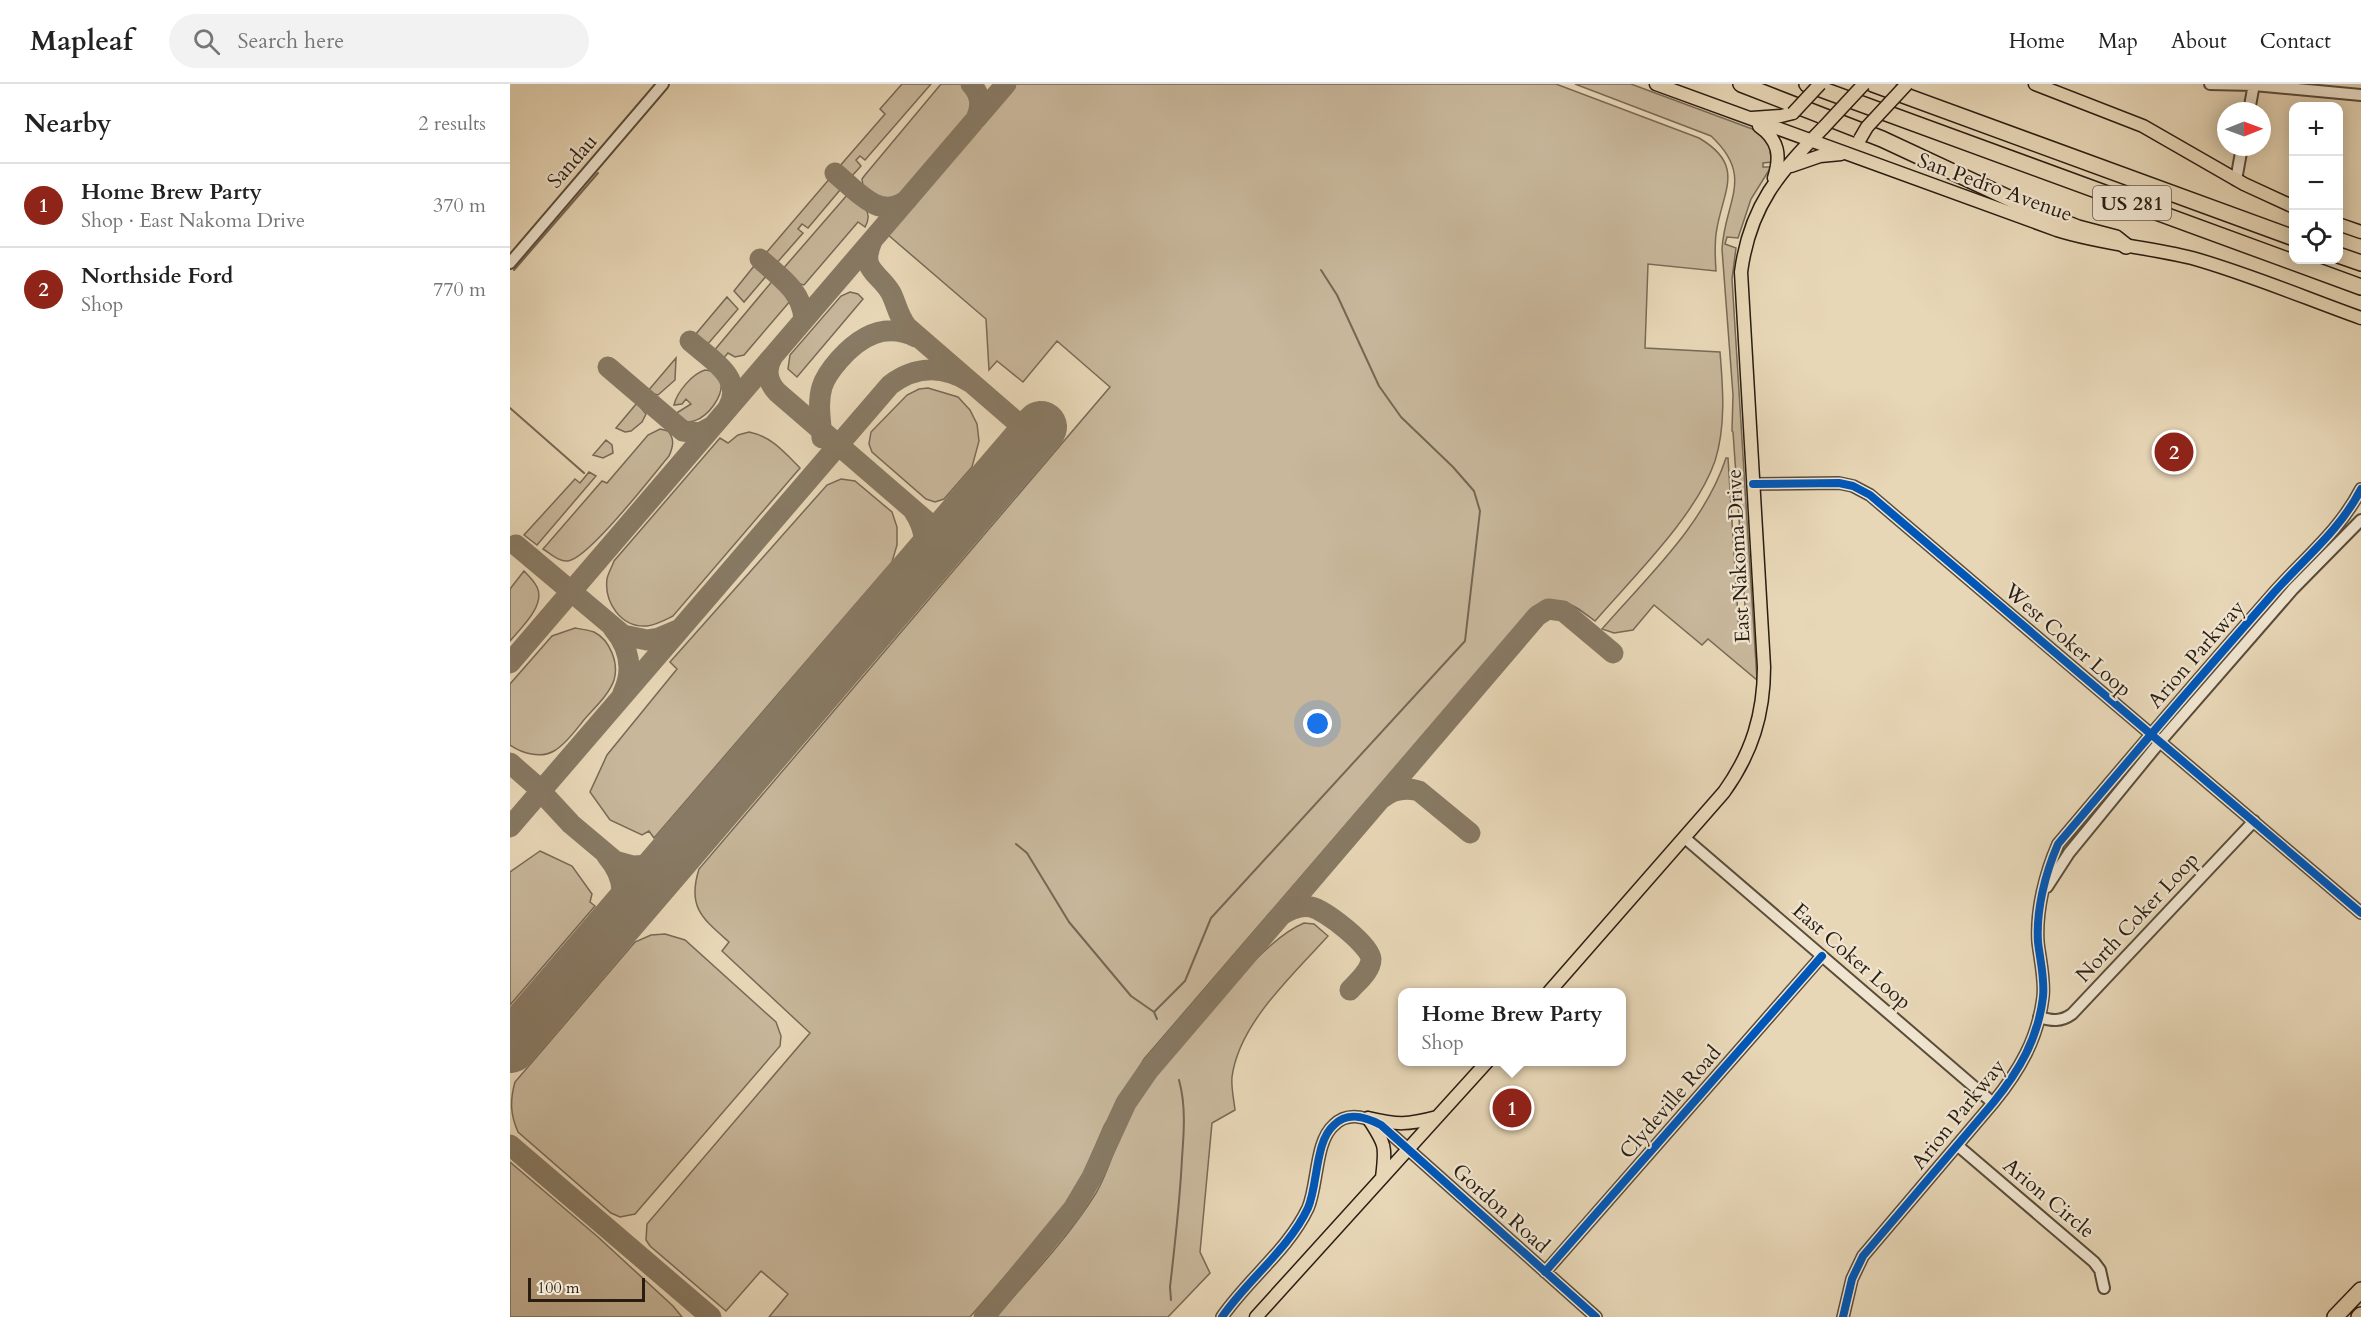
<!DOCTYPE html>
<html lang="en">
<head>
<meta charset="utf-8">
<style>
  :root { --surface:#fff; --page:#f2f2f2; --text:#222; --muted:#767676; --line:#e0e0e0; --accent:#8f2418 }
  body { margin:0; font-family:Cardo,serif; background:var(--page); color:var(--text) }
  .controls { position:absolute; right:18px; top:18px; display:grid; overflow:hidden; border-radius:12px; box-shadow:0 3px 15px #0003 }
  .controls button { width:54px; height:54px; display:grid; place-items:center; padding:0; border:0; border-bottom:2px solid var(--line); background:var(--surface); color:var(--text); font:30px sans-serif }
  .compass { position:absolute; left:1707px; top:18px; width:54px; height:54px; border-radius:50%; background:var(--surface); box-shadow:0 3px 15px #0003; rotate:89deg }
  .scale { position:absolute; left:18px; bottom:15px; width:117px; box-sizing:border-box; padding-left:6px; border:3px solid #291d12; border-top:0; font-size:16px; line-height:21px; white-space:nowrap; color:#291d12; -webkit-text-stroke:4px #f0e5d0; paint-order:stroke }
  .you { position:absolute; left:808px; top:640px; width:21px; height:21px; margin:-15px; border:4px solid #fff; border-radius:50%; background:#1a73e8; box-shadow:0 0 0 9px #1a73e833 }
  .badge { display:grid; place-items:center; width:39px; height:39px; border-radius:50%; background:var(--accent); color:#fff; font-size:20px; font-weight:700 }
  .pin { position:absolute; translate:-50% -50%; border:3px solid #fff; box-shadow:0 2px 6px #0006 }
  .popup { position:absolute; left:888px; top:904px; width:228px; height:78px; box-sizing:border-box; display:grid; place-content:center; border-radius:12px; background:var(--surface); filter:drop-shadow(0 2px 4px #0005); font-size:20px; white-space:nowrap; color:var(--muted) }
  .popup b { font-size:22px; color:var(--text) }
  .popup::after { content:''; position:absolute; left:50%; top:100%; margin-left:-12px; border:12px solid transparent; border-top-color:var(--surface) }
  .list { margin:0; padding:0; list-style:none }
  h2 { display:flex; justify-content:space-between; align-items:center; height:78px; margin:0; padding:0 24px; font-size:26px }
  h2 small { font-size:20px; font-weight:400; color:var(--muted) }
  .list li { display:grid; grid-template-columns:39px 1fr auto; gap:18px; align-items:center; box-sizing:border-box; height:84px; padding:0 24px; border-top:2px solid var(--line) }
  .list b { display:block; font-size:22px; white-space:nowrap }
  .list p { margin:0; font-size:20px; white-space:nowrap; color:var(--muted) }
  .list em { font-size:20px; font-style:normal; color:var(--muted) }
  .icon { flex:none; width:33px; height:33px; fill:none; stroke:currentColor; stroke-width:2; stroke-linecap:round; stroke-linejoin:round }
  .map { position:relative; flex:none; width:1851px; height:1233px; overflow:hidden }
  header { display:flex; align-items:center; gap:36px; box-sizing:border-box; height:84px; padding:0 30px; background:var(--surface); border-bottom:2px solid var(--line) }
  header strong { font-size:28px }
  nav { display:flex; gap:33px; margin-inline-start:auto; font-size:21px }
  .search { width:420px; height:54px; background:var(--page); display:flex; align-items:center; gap:15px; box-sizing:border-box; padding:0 21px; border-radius:33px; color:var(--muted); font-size:22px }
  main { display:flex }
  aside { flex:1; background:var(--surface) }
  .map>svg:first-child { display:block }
  .green { fill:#c8b79b; stroke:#786a56; stroke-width:1.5 }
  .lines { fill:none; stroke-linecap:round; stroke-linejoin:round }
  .stream { stroke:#756753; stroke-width:2 }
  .taxiway { stroke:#887a64; stroke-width:21 }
  .runway { stroke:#887a64; stroke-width:52 }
  .minor-casing { stroke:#594c3b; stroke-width:14 }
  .major-casing { stroke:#291d12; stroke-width:15 }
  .highway-casing { stroke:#291d12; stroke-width:18 }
  .minor { stroke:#f0e5d0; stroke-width:10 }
  .major { stroke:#e8d7b7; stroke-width:12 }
  .highway { stroke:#e8d7b7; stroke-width:15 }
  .major-bridge-casing { stroke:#291d12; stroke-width:15; stroke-linecap:butt }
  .major-bridge { stroke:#e8d7b7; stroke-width:12 }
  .cycleway-casing { stroke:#f0e5d0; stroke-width:11 }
  .cycleway { stroke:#0057b8; stroke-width:8 }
  .labels { text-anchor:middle; stroke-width:4.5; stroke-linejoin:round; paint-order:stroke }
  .shield { fill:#f0e5d0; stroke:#65594b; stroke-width:1.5 }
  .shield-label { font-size:20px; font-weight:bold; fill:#291d12 }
  .street-label { font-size:21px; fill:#291d12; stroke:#f0e5d0 }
</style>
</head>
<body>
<header>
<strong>Mapleaf</strong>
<div class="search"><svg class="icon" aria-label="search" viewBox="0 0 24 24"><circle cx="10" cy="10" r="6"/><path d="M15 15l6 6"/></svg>Search here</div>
<nav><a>Home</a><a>Map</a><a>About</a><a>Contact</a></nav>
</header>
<main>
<aside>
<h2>Nearby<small>2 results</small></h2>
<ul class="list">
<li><span class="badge">1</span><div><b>Home Brew Party</b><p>Shop · East Nakoma Drive</p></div><em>370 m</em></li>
<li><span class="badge">2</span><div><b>Northside Ford</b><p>Shop</p></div><em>770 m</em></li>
</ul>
</aside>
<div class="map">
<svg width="1851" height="1233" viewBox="0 0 1851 1233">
  <rect width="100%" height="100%" fill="#e8d7b7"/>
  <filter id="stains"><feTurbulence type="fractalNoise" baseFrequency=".00333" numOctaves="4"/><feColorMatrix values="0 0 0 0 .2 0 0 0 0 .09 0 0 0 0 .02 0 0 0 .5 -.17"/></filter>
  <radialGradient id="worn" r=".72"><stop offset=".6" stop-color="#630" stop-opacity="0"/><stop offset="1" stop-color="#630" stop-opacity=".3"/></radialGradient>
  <path class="green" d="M392,0h29l-66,76 -5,-4 -4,4 5,6 -10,11 -12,-10 46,-53 -5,-5z
    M431,0h21c9,9 15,17 8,30l-68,80c-14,11 -28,5 -39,-8l-1,-7 3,-4z
    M506,0h540l143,54c46,27 25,51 18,90 -3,14 -2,28 -1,43l-68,-7 -3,84 75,4c3,36 6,74 -5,109 -19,55 -82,116 -120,160 -23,-17 -33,-27 -62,-14l-389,452 -40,67 -25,59 -20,29 -89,103h-201l19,-23 -27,-23 -35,40 -76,-65 -4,-6 1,-16 163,-191 -88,-82 7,-9c-27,-24 -42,-35 -30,-73l411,-482 -53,-46 -34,41 -26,-21 -8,9 -3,-51 -99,-85z
    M1065,0h56l124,46 7,4 11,16 -3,2 2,10 -9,1v4h8l-20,32 -13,39 -11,-1 -2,7 11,4 -4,31 25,401 -49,-41 -6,6 -48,-40 -21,25 -19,3 -12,-4c46,-53 102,-104 124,-171h2l11,174 8,3 -14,-203 -1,-1 1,-36 -11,-146c3,-49 33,-72 -11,-113z
    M321,93l8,7 1,6 -32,38 -6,-4 -4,5 5,4 -28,32 -9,-9v-3z
    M338,110h3c11,10 23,18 14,33l-7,-5 -54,63 -8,-2 -14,-13z
    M244,182h4l10,8 -24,28 -10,-11z
    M264,195l16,15 1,6 -47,55 -9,2 -7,-4 -6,7 -9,-8z
    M340,208l8,2 5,5 -66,78 -9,-8 2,-14 51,-59z
    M217,213l11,12 -31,36 -12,-10z
    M166,274l-1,22 -17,15 -11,-3z
    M195,286c42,3 -8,75 -30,44l16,-10 -5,-5 -4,5 -8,1c3,-13 18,-31 31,-35z
    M418,304l30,9 12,13 7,14 2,17 -7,26 -28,32 -9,3 -9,-3 -54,-47 -3,-8 2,-12 36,-37 12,-6z
    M127,319l9,11 -4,8 -11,9 -6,1 -9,-4z
    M150,345l8,2c7,8 5,16 1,25 -17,20 -80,102 -101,105 -9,1 -17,-7 -25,-12l59,-68 5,2 41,-48z
    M239,348c22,4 36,21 51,36l-127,148c-8,4 -17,9 -26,10 -26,2 -43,-24 -40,-47 1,-6 5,-12 7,-18l106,-123 8,5 10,-8z
    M96,356l6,5 1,8 -10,5 -10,-3z
    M79,388l7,4 -59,69 -13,-10 51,-56 5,4z
    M331,395l14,2 37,31 5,15v18l-5,17 -238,276 -5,-7 -7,4 -32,-15 -20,-28 17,-37 70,-86 -7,-7 157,-177z
    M14,487c5,5 10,10 13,16 9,18 -16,41 -27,54v-52z
    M65,544c6,1 13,2 19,4 16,8 25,31 20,48 -5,15 -21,29 -31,41 -8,10 -17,23 -29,30 -14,8 -32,2 -44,-6v-61l42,-48z
    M30,767l32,15 20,28 -2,8 5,4 -85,99v-133z
    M794,839l10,1 14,12c-35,39 -89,87 -96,141 -1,11 2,23 3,33l-23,13 -12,129 10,21 -42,44h-172c34,-40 72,-79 100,-124 15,-25 22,-61 38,-88 17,-27 39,-51 60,-75 27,-32 72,-91 110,-107z
    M155,850l20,6 91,82 5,14 -1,10 -145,168 -15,3 -9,-4 -93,-81c-8,-18 -8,-32 -3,-50l120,-140 16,-7z
    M0,1078l88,75 75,69 9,11h-172z"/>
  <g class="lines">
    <path class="stream" d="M4,186l84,-97
      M0,324l74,65
      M506,760l11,9 42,69 62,74 23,16 3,7
      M644,928l31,-31 26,-63 254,-277 15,-130 -6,-20 -21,-24 -52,-50 -22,-31 -42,-91 -16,-25
      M661,1216l-1,-13c5,-43 10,-86 12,-129 2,-26 4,-53 -3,-78"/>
    <path class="taxiway" d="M461,0c10,11 11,22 5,35
      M325,89c20,16 45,49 72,27
      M362,157c-13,30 7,31 19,52 6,12 7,23 16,34l126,109
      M250,175c20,18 42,32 44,60
      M180,257c19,17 56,37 38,67
      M263,272c-8,13 -6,25 4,36l169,146
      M98,283l75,64 17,2 13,-7
      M312,354c-1,-16 -5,-34 0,-51 3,-10 10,-19 17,-27 21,-24 46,-38 77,-23
      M6,461l107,90 24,5 12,-2 19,-8
      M398,499c15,-28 25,-43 5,-73
      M103,544c16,19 21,42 10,65
      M0,579l496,-579
      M0,679l24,21 37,40 44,37 18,5 19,-1 13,-4 15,-13
      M872,714c11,-9 23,-11 37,-7l51,42
      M0,743l380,-442c25,-19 53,-20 80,-3
      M97,772c22,26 17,46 3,74
      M770,832c10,-7 20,-11 31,-9 14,3 59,38 60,52 0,12 -14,23 -21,31
      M0,1061l201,172
      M474,1233l89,-108 19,-32 34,-74 22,-32 389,-455 11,-7 15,2 50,42"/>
    <path class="runway" d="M0,963l531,-620"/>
    <g class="minor-casing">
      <path id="minor" d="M1700,0l44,1 107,10
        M1739,27l5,-27
        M1726,96l6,-33
        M0,179l153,-179
        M1243,400l86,-1 14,3 17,9 491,418
        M1176,755l307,264
        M1537,803l22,-34 90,-110 134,-154 68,-69
        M1529,933c13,4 22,5 33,-3l182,-193
        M1447,1061l137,117 6,8 4,18
        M1035,1188l277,-316
        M712,1233c26,-38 66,-67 86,-109 10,-23 7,-67 26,-83 14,-14 32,-8 47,0l215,192
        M1333,1233l9,-38 11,-23 130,-153c26,-32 45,-64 50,-106 2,-18 -3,-37 -5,-55 -2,-32 7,-68 20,-98 70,-83 141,-166 213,-248 31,-36 68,-64 90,-107"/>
    </g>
    <g class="major-casing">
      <path id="major" d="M1146,0l401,146c44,14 90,17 135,28 57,16 113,40 169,60
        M1525,0l108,42 101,58 50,23
        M1242,34l29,-2 12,-3
        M1249,42c20,14 22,30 15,52
        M1281,82l29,-10 21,-2
        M1828,140l23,8
        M1039,908l175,-200c28,-39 40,-78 40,-125l-23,-395c9,-67 38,-99 83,-145
        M858,1034c30,7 39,7 69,-1
        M858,1034c18,27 18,28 14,60
        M746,1233l231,-255"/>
    </g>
    <g class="highway-casing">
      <path id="highway" d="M1231,0l141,55 161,75 35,14 38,10 10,8
        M1297,0l554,203
        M1363,0l421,154
        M1828,171l23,8
        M1825,1233l26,-27
        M1849,1233l2,-2"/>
    </g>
    <use href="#minor" class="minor"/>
    <use href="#major" class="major"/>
    <use href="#highway" class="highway"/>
    <g class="major-bridge-casing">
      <path id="major-bridge" d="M1283,29l27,-29
        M1314,43l40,-43
        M1350,55l7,-12 40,-43"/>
    </g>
    <use href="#major-bridge" class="major-bridge"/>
    <g class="cycleway-casing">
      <path id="cycleway" d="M1243,400l86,-1 14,3 17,9 491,418
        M1035,1188l277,-316
        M712,1233c26,-38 66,-67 86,-109 10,-23 7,-67 26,-83 14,-14 32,-8 47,0l215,192
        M1333,1233l9,-38 11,-23 130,-153c26,-32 45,-64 50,-106 2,-18 -3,-37 -5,-55 -2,-32 7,-68 20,-98 70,-83 141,-166 213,-248 31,-36 68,-64 90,-107"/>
    </g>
    <use href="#cycleway" class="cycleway"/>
  </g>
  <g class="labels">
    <rect class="shield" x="1583" y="102" width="78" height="34" rx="4.5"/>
    <g class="shield-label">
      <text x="1622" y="126">US 281</text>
    </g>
    <g class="street-label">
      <text transform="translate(62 77) rotate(-49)" y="7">Sandau</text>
      <text transform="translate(1485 103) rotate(20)" y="7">San Pedro Avenue</text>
      <text transform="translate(1228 472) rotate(-93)" y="7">East Nakoma Drive</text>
      <text transform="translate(1558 556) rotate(41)" y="7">West Coker Loop</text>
      <text transform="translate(1686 570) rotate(-49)" y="7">Arion Parkway</text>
      <text transform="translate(1627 833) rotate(-47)" y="7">North Coker Loop</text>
      <text transform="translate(1342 872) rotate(41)" y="7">East Coker Loop</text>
      <text transform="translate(1160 1018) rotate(-49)" y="7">Clydeville Road</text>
      <text transform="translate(1448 1030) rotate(-51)" y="7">Arion Parkway</text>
      <text transform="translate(1539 1114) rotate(40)" y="7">Arion Circle</text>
      <text transform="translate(991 1124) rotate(42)" y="7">Gordon Road</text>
    </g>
  </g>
  <rect width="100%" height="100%" filter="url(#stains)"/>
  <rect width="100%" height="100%" fill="url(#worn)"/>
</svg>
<div class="controls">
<button>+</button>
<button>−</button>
<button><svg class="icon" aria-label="locate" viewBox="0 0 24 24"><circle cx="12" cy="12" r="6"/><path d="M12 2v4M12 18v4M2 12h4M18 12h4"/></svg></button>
</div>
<svg class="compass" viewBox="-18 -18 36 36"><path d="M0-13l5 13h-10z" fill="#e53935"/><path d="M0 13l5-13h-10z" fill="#767676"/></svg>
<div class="scale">100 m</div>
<div class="you"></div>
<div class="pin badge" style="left:1002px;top:1024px">1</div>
<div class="popup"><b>Home Brew Party</b>Shop</div>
<div class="pin badge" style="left:1664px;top:368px">2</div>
</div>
</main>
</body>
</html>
